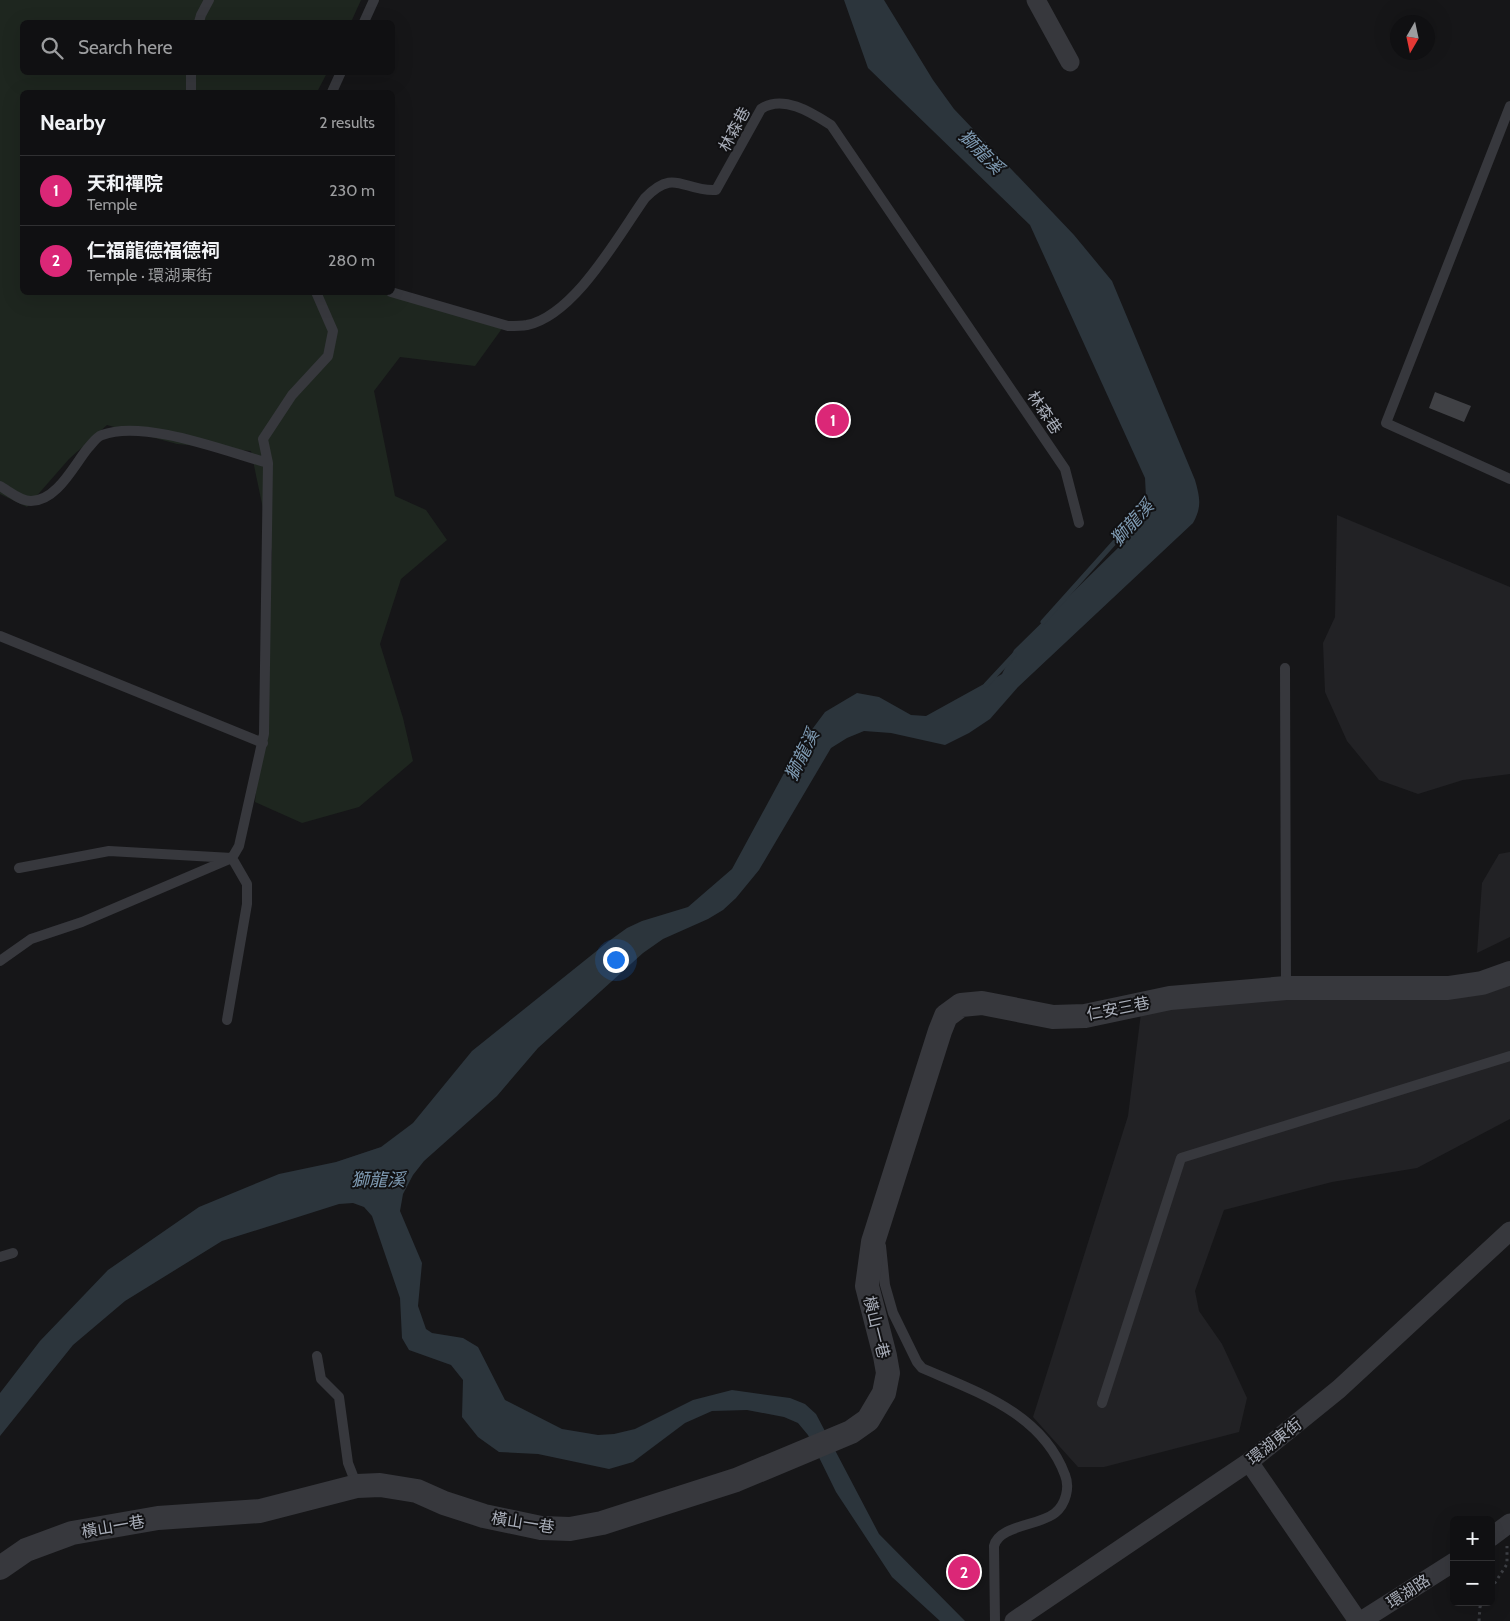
<!DOCTYPE html>
<html lang="en">
<head>
<meta charset="utf-8">
<style>
  :root { --surface:#101012; --page:#1e1e20; --text:#f1f3f6; --muted:#9c9d9f; --line:#303032; --accent:#db2777 }
  body { margin:0; font-family:Cabin,"Noto Sans TC",sans-serif; background:var(--page); color:var(--text) }
  .controls { position:absolute; right:15px; bottom:15px; display:grid; overflow:hidden; border-radius:8px; box-shadow:0 5px 20px #0002 }
  .controls button { width:45px; height:45px; display:grid; place-items:center; padding:0; border:0; border-bottom:1px solid var(--line); background:var(--surface); color:var(--text); font:25px sans-serif }
  .compass { position:absolute; left:1390px; top:15px; width:45px; height:45px; border-radius:50%; background:var(--surface); box-shadow:0 5px 20px #0002; rotate:189deg }
  .you { position:absolute; left:615px; top:959px; width:18px; height:18px; margin:-12px; border:4px solid #fff; border-radius:50%; background:#1a73e8; box-shadow:0 0 0 8px #1a73e833 }
  .badge { display:grid; place-items:center; width:32px; height:32px; border-radius:50%; background:var(--accent); color:#fff; font-size:16px; font-weight:700 }
  .pin { position:absolute; translate:-50% -50%; border:2px solid #fff; box-shadow:0 1px 5px #0006 }
  .list { margin:0; padding:0; list-style:none }
  h2 { display:flex; justify-content:space-between; align-items:center; height:65px; margin:0; padding:0 20px; font-size:21px }
  h2 small { font-size:16px; font-weight:400; color:var(--muted) }
  .list li { display:grid; grid-template-columns:32px 1fr auto; gap:15px; align-items:center; box-sizing:border-box; height:70px; padding:0 20px; border-top:1px solid var(--line) }
  .list b { display:block; font-size:19px; white-space:nowrap }
  .list p { margin:0; font-size:16px; white-space:nowrap; color:var(--muted) }
  .list em { font-size:16px; font-style:normal; color:var(--muted) }
  .icon { flex:none; width:28px; height:28px; fill:none; stroke:currentColor; stroke-width:2; stroke-linecap:round; stroke-linejoin:round }
  .map { position:relative; flex:none; width:1510px; height:1621px; overflow:hidden }
  .search { position:absolute; background:var(--surface); box-shadow:0 5px 20px #0002; left:20px; top:20px; width:375px; height:55px; display:flex; align-items:center; gap:12px; box-sizing:border-box; padding:0 18px; border-radius:8px; color:var(--muted); font-size:19px }
  .panel { position:absolute; background:var(--surface); box-shadow:0 5px 20px #0002; left:20px; top:90px; width:375px; height:205px; border-radius:8px }
  .map>svg:first-child { display:block }
  .built { fill:#222225 }
  .green { fill:#1e261f }
  .water { fill:#2c353c }
  .lines { fill:none; stroke-linecap:round; stroke-linejoin:round }
  .stream { stroke:#2c353c; stroke-width:5 }
  .building { fill:#404145 }
  .path { stroke:#3d3f44; stroke-width:3; stroke-dasharray:2.5 4; stroke-linecap:butt }
  .service { stroke:#37383d; stroke-width:10 }
  .minor { stroke:#37383d; stroke-width:19 }
  .tertiary { stroke:#37383d; stroke-width:24 }
  .labels { text-anchor:middle; stroke-width:4; stroke-linejoin:round; paint-order:stroke }
  .street-label { font-size:16px; fill:#a8adb8; stroke:#111113 }
  .water-label { font-size:18px; font-style:italic; fill:#7f9bb3; stroke:#111113 }
</style>
</head>
<body>
<div class="map">
<svg width="1510" height="1621" viewBox="0 0 1510 1621">
  <rect width="100%" height="100%" fill="#161618"/>
  <path class="built" d="M1337,515l173,72v187l-47,6 -45,14 -39,-14 -32,-39 -22,-49 -2,-49 12,-26z
    M1510,852v85l-33,16 5,-70 17,-29z
    M1510,982v137l-93,49 -85,14 -108,28 -29,81 4,20 23,33 25,54 -8,34 -135,35h-26l-45,-50 95,-301 13,-103 144,-18z"/>
  <path class="green" d="M0,0h361l-10,22h-329v50l305,1 -10,19h-295v200h370l114,31 -31,43 -75,-9 -26,34 21,105 31,14 21,30 -46,39 -21,65 23,74 10,43 -54,46 -57,16 -47,-21 12,-125 5,-125 -21,-101 -74,-7 -70,-19 -38,34 -42,48 -27,-13z"/>
  <path class="water" d="M844,0h40l49,80 21,29 120,126 38,46 83,199c5,18 7,27 -2,43l-175,164 -28,32 -21,14 -24,12 -54,-12 -27,-2 -17,7 -16,10 -72,122 -23,28 -13,12 -15,9 -45,20 -20,14 -105,95 -41,48 -73,65 -11,14 -10,19 -3,17 22,52 -4,43 8,23 6,4 31,5 15,9 27,53 57,29 36,6 16,-1 21,-5 58,-29 39,-10 58,8 15,6 11,10 63,120 86,87h-25l-48,-44 -56,-85 -28,-57 -10,-12 -14,-6 -37,-7 -35,1 -27,12 -52,39 -24,7 -71,-15 -39,-2 -21,-15 -16,-20 1,-37 -12,-15 -42,-15 -7,-12 -2,-40 -28,-82 -8,-9 -11,-4 -14,1 -117,37 -97,60 -52,44 -73,91v-43l40,-52 68,-71 91,-63 80,-33 57,-12 45,-15 32,-24 59,-72 137,-110 18,-13 15,-7 46,-14 44,-38 64,-118 29,-39 32,-19 22,4 32,18 15,1 76,-42 12,-24 108,-106 11,-16 9,-15 4,-16 -1,-19 -115,-253 -162,-157z"/>
  <g class="lines">
    <path class="stream" d="M1043,622l104,-116
      M986,685l28,-30"/>
  </g>
  <path class="building" d="M1435,392l36,14 -7,16 -35,-14z"/>
  <g class="lines">
    <path class="path" d="M1491,1589l16,-25v-18
      M1479,1621l1,-14 3,-5"/>
    <path class="service" d="M199,22l2,-7 8,-15
      M364,22l10,-22
      M191,92v-20
      M332,92l9,-20
      M1510,106l-124,317 124,56
      M391,292l117,34c6,0 13,0 19,-1 48,-10 91,-89 118,-127 30,-31 38,-6 71,-8l45,-81c22,-15 51,4 70,16l234,344 14,54
      M0,486c9,5 20,15 31,15 26,0 43,-36 57,-53 4,-4 8,-11 14,-13 41,-16 123,16 166,28
      M0,636l263,107
      M1285,668l1,320
      M19,868l90,-17 123,7 15,26v20l-20,116
      M0,961l31,-22 51,-17 150,-64 7,-12 25,-112 4,-271 -5,-24 29,-44 36,-39 5,-25 -17,-39
      M881,1246l4,39 8,28 24,49 5,6c55,24 120,45 143,107 5,12 1,29 -10,38 -16,13 -56,12 -61,33l1,75
      M0,1257l13,-4
      M317,1356l4,23 18,18 9,66 9,23
      M1102,1403l79,-245 329,-102"/>
    <path class="minor" d="M1036,0l34,62
      M1249,1462l109,159
      M1491,1537l19,-14
      M1014,1621l235,-159 90,-73 171,-158
      M1361,1621l93,-59"/>
    <path class="tertiary" d="M0,1568l26,-18 46,-17 86,-15 102,-7 97,-25 23,-1 37,6 27,12 40,13 57,12 29,1 32,-6 134,-43 115,-48 17,-12 16,-27 4,-20 -3,-17 -18,-70 6,-44 67,-211 6,-15 15,-11 21,-2 71,14 32,-1 85,-18 116,-10h162l34,-5 28,-10"/>
  </g>
  <g class="labels">
    <g class="street-label">
      <text transform="translate(734 129) rotate(-62)" y="6">林森巷</text>
      <text transform="translate(1045 412) rotate(56)" y="6">林森巷</text>
      <text transform="translate(1118 1008) rotate(-11)" y="6">仁安三巷</text>
      <text transform="translate(877 1327) rotate(76)" y="6">橫山一巷</text>
      <text transform="translate(1274 1441) rotate(-38)" y="6">環湖東街</text>
      <text transform="translate(523 1522) rotate(9)" y="6">橫山一巷</text>
      <text transform="translate(113 1526) rotate(-10)" y="6">橫山一巷</text>
      <text transform="translate(1408 1591) rotate(-33)" y="6">環湖路</text>
    </g>
    <g class="water-label">
      <text transform="translate(981 152) rotate(45)" y="6">獅龍溪</text>
      <text transform="translate(1132 523) rotate(-48)" y="6">獅龍溪</text>
      <text transform="translate(802 755) rotate(-64)" y="6">獅龍溪</text>
      <text x="378" y="1186">獅龍溪</text>
    </g>
  </g>
</svg>
<div class="controls">
<button>+</button>
<button>−</button>
</div>
<svg class="compass" viewBox="-18 -18 36 36"><path d="M0-13l5 13h-10z" fill="#e53935"/><path d="M0 13l5-13h-10z" fill="#9c9d9f"/></svg>
<div class="you"></div>
<div class="pin badge" style="left:833px;top:420px">1</div>
<div class="pin badge" style="left:964px;top:1572px">2</div>
<div class="search"><svg class="icon" aria-label="search" viewBox="0 0 24 24"><circle cx="10" cy="10" r="6"/><path d="M15 15l6 6"/></svg>Search here</div>
<section class="panel">
<h2>Nearby<small>2 results</small></h2>
<ul class="list">
<li><span class="badge">1</span><div><b>天和禪院</b><p>Temple</p></div><em>230 m</em></li>
<li><span class="badge">2</span><div><b>仁福龍德福德祠</b><p>Temple · 環湖東街</p></div><em>280 m</em></li>
</ul>
</section>
</div>
</body>
</html>
